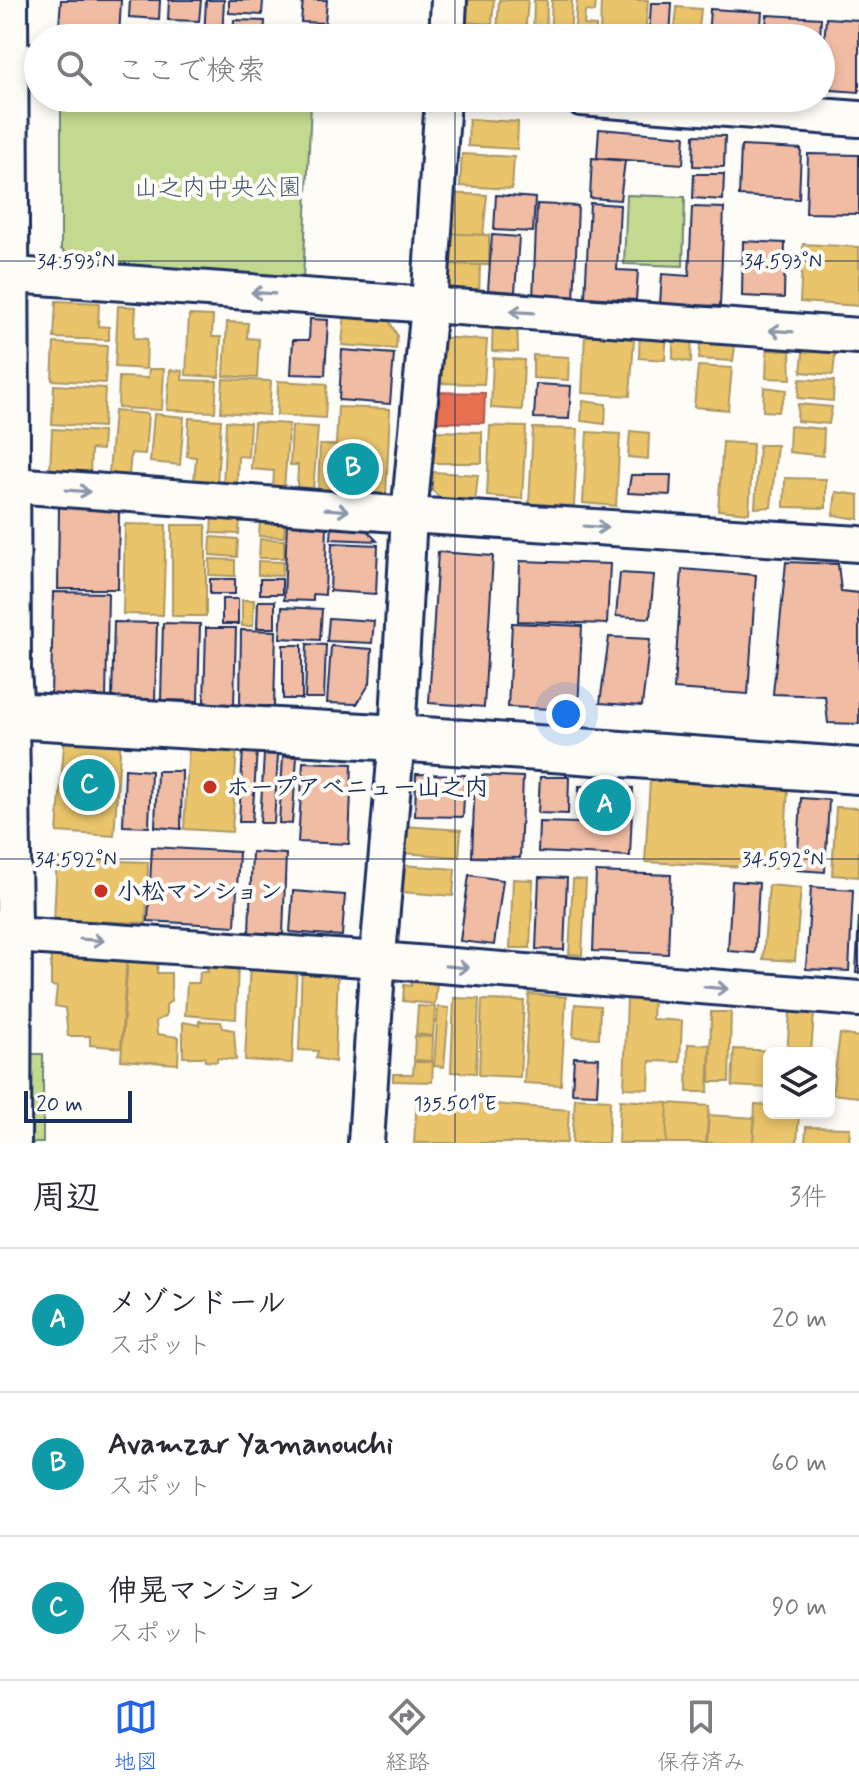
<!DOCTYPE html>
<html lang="ja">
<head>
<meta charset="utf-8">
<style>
  :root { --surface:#fff; --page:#f7f7f7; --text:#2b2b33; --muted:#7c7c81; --line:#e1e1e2; --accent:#2563eb }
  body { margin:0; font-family:Mynerve,"Klee One",sans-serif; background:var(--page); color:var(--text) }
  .controls { position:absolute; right:24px; bottom:24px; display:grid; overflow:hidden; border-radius:12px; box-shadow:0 4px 12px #0003 }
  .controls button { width:72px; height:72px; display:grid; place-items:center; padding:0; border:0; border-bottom:2px solid var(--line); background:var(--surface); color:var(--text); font:40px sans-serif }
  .scale { position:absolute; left:24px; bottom:20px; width:108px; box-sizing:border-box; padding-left:8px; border:4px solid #1b2f5e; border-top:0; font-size:22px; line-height:28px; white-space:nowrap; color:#1b2f5e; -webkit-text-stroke:6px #fdfcf7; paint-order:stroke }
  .you { position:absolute; left:566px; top:714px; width:28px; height:28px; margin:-20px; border:6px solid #fff; border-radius:50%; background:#1a73e8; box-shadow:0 0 0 12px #1a73e833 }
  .badge { display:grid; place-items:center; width:52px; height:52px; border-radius:50%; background:var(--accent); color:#fff; font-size:26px; font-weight:700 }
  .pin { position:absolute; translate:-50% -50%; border:4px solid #fff; box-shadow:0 2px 8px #0006 }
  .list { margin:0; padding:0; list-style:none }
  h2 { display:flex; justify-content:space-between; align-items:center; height:104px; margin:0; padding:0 32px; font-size:34px }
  h2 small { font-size:26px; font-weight:400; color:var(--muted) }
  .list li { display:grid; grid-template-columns:52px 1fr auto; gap:24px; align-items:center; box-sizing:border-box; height:144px; padding:0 32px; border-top:2px solid var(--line) }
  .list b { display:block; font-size:30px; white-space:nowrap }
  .list p { margin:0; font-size:26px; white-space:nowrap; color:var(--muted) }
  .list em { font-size:26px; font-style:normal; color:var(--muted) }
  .icon { flex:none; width:44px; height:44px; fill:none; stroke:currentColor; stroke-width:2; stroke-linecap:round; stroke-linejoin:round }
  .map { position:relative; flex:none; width:859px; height:1143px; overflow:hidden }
  .search { position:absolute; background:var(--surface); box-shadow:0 4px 12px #0003; left:24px; right:24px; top:24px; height:88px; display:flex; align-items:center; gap:20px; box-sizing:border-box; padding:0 28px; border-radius:44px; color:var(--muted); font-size:30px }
  .sheet { height:536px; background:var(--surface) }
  nav { display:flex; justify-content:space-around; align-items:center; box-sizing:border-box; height:112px; border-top:2px solid var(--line); background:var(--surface); font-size:22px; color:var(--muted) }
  nav a { display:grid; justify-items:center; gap:4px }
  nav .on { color:var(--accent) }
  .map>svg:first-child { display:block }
  .green { fill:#c2d98f; stroke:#6e8476; stroke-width:2 }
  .homes { fill:#e9c46a; stroke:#ab9766; stroke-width:2 }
  .shops { fill:#e76f51; stroke:#aa5c55; stroke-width:2 }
  .building { fill:#f1bca4; stroke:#1b2f5e; stroke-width:2 }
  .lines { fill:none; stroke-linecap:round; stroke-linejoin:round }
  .street-casing { stroke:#1b2f5e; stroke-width:40 }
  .secondary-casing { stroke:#1b2f5e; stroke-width:50 }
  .street { stroke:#fdfcf7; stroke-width:34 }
  .secondary { stroke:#fdfcf7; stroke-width:44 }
  .oneway { stroke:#8c96aa }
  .ticks { fill:none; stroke:#1b2f5e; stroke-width:2; stroke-opacity:0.45 }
  .poi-dot { fill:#c8321e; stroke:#fdfcf7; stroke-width:3 }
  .labels { text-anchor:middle; stroke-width:8; stroke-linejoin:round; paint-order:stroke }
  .park-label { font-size:24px; fill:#455a6a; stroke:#fdfcf7 }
  .poi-label { font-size:24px; font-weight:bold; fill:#1b2f5e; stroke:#fdfcf7; text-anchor:start }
  .ticks-label { font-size:20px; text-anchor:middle; fill:#1b2f5e; stroke:#fdfcf7; stroke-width:8; stroke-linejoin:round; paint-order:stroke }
</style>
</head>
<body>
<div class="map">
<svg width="859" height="1143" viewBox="0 0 859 1143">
  <rect width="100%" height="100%" fill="#fdfcf7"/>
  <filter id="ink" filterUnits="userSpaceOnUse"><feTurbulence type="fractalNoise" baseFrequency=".0125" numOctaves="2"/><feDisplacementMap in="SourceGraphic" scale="16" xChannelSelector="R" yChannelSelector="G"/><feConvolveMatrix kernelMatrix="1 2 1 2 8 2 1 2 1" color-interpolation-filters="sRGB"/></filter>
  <g filter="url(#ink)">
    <path class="green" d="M65,98h153l93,5 -8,178 -224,-16 -18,-16v-147z
      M627,195l58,2 -2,69 -59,-2z
      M20,1054h23v89h-21z"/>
    <path class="homes" d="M464,0h30l-2,24 -30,-2z
      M499,0h29l-3,35 -28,-2z
      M534,0h13l-1,38h-13z
      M552,0h20l-2,38h-20z
      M577,0h19l-1,12 -10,-1 -1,14 12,1v12h-22z
      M601,0h47l-3,36 -45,1z
      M677,7l24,2 -3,29h-24z
      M469,119l49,3 -1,27 -49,-3z
      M462,154l52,3 -2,32 -52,-3z
      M445,193l42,2 -4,40 -40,-2z
      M439,233l50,2v30l-51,-1z
      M803,244l56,3v59l-59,-4z
      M438,264l42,1 -1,31 -44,-1z
      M56,301l43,2 -1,23 11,1v13l-55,-2z
      M118,306l18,1 -2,31 13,1 -1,30 -31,-2z
      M345,313l42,4 10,18 -1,14 -54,-4z
      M189,315l24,1 -1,21h9l-2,40 -33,-2z
      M517,316l1,36 -26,-1 1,-34z
      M227,322l21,1 -1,15 12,1 -2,39 -33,-2z
      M640,329l27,2 -2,29 -26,-2z
      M673,329l19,2 -1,31 -18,-3z
      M585,335l49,4 -4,57 -48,-3z
      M701,335l35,3 -3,23 -34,-2z
      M436,337l51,3 -3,44 -50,-1z
      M54,343l53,3 -2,37 -53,-3z
      M804,344l32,3 -3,28 -32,-3z
      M767,350l23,1 1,28 -25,-1z
      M533,355l36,2 -1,23 -35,-2z
      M493,358l31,2 -2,50 -31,-2z
      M698,366l34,2 -4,42 -34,-3z
      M149,369h15l-2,41 -44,-2 1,-31 29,1z
      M170,370l13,1 -1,9 35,1 -2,31 -48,-2z
      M223,379l48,2 -2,34 -48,-3z
      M800,379l34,2 -1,20 -35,-3z
      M278,381l49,3 -2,34 -48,-3z
      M54,385l51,3 -2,39 -51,-3z
      M764,387l23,3 -9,22 -15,-1z
      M583,401l23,3 -1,20 -24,-3z
      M798,404l34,3 -3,17 -32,-3z
      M338,407l52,2 -4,86 -68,-3 2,-47h16z
      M114,411l34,3 -3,40 -14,-1 -2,22 -20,-2z
      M154,414l30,3 -4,48 -30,-3z
      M189,418l32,2 -4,64 -23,-2 2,-25 -9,-1z
      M226,421l24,2 -2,34 -10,-1 -1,31 -14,-1z
      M254,422l35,2 -5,65 -11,-1 1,-17 -23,-2z
      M292,426l26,1 -5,64 -16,-1 1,-25h-8z
      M490,426l36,1 -4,72 -35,-3z
      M790,426l34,3 -1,27 -34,-4z
      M533,428l45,1 -4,77 -45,-1z
      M52,429l51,3 -1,18 -11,-1 -1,25 -40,-2z
      M433,431l49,1v31h-49z
      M630,431l19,2 -1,26 -20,-2z
      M587,432l33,2 -4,72 -33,-3z
      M723,442l30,2 -4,69 -31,-3z
      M759,445h18l-6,62 -16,1z
      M433,472l45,3 -3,28 -32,-2 -11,-11z
      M785,478l41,1v29l-42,-1z
      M836,492l23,3v24l-26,-4z
      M212,517l28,1 -1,16 -28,-1z
      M260,521l25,1 -1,15 -25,-1z
      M125,524l41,1 -3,90 -40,-1z
      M172,525h34v91h-34z
      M211,537l27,2 -1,18 -27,-2z
      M260,539l24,1v18h-25z
      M210,559l25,1v16l-26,-1z
      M258,561l25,1 -1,14 -24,-1z
      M242,600h12l-1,26h-11z
      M65,733l56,4 -7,99 -57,-4z
      M189,741l48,3 -5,88 -48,-3z
      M650,780l138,9 -5,80 -138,-7z
      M836,807l23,1v69l-27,-2z
      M404,826l57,4 -2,27 -57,-4z
      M57,859l91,3 -2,61 -92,-3z
      M404,865l51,4 -2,27 -51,-4z
      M513,879l20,1 -3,68h-20z
      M573,879l13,1 -4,75 -13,-1z
      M769,885l32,3 -6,73 -32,-2z
      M51,952l76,4 -6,92 -31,-3v-9h-22l-3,-28 -10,-2 2,-19 -6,-1z
      M128,956l30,1 -1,16h14v28l-5,4v11l-10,5 1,13 22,3 -1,27 -57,-4z
      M207,961l31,3 -2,55 -51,-4 2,-32h12l1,-11h8z
      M250,962l47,3 -5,98 -47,-3z
      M302,964l36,2 -3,96 -19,-4 2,-7 -19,-1z
      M412,981l25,1 -2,22 -32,-3 1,-16 7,1z
      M529,994l37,3 -5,88 -37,-2z
      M627,997l26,1 -1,21 30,2 -2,41 -30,-1 -1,28 -25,-1z
      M454,998l25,1 -3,74 -25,-1z
      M482,1000l42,1 -4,76 -41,-2z
      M575,1004l25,2 -1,32 -26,-1z
      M418,1006l17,1 -2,29 -17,-2z
      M438,1007l11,1 -5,59 -10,-1z
      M711,1012h20l-2,70h-19z
      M790,1012l24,1 -3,40h-24z
      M199,1021l22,1 2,6 11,2 2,30 -19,-2v4l-12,-1 -1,-4h-21v-35l16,3z
      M840,1034l19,3v60l-27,-3z
      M415,1036l18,1 -1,24 -18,-1z
      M688,1044l22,1 -2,47h-21z
      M734,1049l43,2v2h-8v35l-37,-2z
      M414,1062h19l-1,20 -39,-1v-7h20z
      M417,1098l152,12 -2,33h-153z
      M575,1098l35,2 -2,43h-36z
      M620,1100l48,3 -2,40h-48z
      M668,1103l41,3 -3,37h-40z
      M755,1104l14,1v8h30l-2,30h-44z
      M709,1115l46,3 -2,25h-46z
      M806,1127l44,1 -1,15h-44z"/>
    <path class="shops" d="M434,392l51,1 -1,30 -50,-1z"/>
    <path class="building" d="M61,0h60l-2,38h-61z
      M130,0h30l-1,19 -30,-2z
      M169,0h32l-2,21 -31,-1z
      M206,0h18l-2,38h-18z
      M229,0h34l-1,15 -33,-2z
      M303,0h24l-2,23 -24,-1z
      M651,3h21l-2,35h-21z
      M710,9l52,3 -2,26h-52z
      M767,15l54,3 -1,20h-55z
      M826,18l33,2v72l-28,-2 2,-32 -10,-1z
      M234,20l31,1 -1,17h-31z
      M296,27l31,2 -1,9h-31z
      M465,30l30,1v7h-30z
      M599,129l86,7 -2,28 -86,-6z
      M694,135l31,1 -1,31 -31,-1z
      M741,146l60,3 -2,50 -60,-3z
      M808,154l51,1v59l-53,-1z
      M592,158l33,3 -5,39 -30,-2z
      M694,174h30l-1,26 -30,-2z
      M496,195l39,3 -2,34 -39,-2z
      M590,203l30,2 -3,65 21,1 -2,29 -51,-3z
      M537,204l41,2 -4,95 -41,-2z
      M692,207l32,1 -4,98 -60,-2 2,-30 27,2z
      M492,235l27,2 -4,55 -27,-2z
      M743,241l42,2 -1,55 -42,-2z
      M310,319l18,1 -3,55 -34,-1 2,-34h16z
      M342,350l52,4 -4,50 -51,-4z
      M536,384l35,2 -2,33 -35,-1z
      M631,475h40l-1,20 -42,-2z
      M59,506l60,2 -1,81h-60z
      M287,521l40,2 -2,72 -12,-1v7l-29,-1z
      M332,524l31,2 14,15 -46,-2z
      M332,543l46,2 -2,49 -46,-3z
      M438,552l55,4 -9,151 -55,-4z
      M520,561l90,3 -3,60 -89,-3z
      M786,562l52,2 3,27 18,2v131l-31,-1 -3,-27 -52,-2z
      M682,569l74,6 -8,119 -74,-5z
      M620,573l34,2 -4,43 -34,-2z
      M210,579h25v15h-25z
      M260,579h22v15h-22z
      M53,592l55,1 -2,107 -55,-2z
      M222,599h16v25h-16z
      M258,601h17v27h-18z
      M282,607l40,2 -2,31 -40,-2z
      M329,618l45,3 -2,22 -45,-2z
      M114,622l43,1 -2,78 -43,-1z
      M163,623l37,1 -2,77 -37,-1z
      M512,623l70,3 -4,84 -70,-3z
      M206,628h30l-2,77 -30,-1z
      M241,630l35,1 -2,75h-34z
      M609,637l41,2 -8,67 -42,-3z
      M307,644l19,1 -2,53h-19z
      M283,645h19v54h-19z
      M331,646l41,3 -2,34 -13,21 -30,-1z
      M243,749l14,1 -5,72h-13z
      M264,754l14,1 -4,68h-14z
      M283,756l14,1 -5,67 -13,-1z
      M303,762l49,2 -3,80 -51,-2z
      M125,769l26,2 -2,56 -26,-1z
      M157,771h25l-1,58 -26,-2z
      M416,774l49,1 -2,42 -48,-1z
      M475,775l48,2 -3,81 -48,-1z
      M540,777h29l-1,37 -30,-1z
      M579,786l54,2 -3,68 -92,-4 1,-30 39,1z
      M801,798l28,2 -4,72 -28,-2z
      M152,847l87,5 -4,74 -87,-5z
      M252,852l34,2 -3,80 -34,-1z
      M596,872l75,3 -3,79 -75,-3z
      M469,875l34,5 -9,65 -34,-4z
      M539,877l28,1 -3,72 -28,-1z
      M732,881l27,2 -4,70 -27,-2z
      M811,887l42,3 -4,81 -43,-2z
      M293,891l52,4 -3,41 -52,-4z
      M859,917v56h-3z
      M574,1057l25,1 -2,36 -25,-1z"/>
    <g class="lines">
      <g class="street-casing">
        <path id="street" d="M447,38l2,-38
          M0,60l38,2
          M581,98l278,21
          M0,274l859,62
          M0,484l409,31 450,29
          M0,714l11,1 3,212 -1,216
          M14,935l365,25 480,39
          M366,1143l12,-188 19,-217 12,-223 20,-210 14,-207"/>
      </g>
      <g class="secondary-casing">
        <path id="secondary" d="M5,0l3,669 3,46 386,23 462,33"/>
      </g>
      <use href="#street" class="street"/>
      <use href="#secondary" class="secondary"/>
    </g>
    <defs><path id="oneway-shaft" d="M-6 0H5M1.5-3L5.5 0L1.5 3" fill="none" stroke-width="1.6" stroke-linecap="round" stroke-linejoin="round" transform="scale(2)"/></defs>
    <g class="oneway">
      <use href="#oneway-shaft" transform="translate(263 293) rotate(-176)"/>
      <use href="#oneway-shaft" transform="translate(522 312) rotate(-176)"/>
      <use href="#oneway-shaft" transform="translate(781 331) rotate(-176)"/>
      <use href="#oneway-shaft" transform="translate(78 491) rotate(4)"/>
      <use href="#oneway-shaft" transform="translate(337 510) rotate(4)"/>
      <use href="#oneway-shaft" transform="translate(596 527) rotate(4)"/>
      <use href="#oneway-shaft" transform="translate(92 940) rotate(4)"/>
      <use href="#oneway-shaft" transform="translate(457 967) rotate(5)"/>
      <use href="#oneway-shaft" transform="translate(716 988) rotate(5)"/>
    </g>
  </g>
  <path class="ticks" d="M455,0v38M455,98v1045M0,261h859M0,859h859"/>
  <g class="poi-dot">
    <circle cx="210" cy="787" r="8"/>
    <circle cx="101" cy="891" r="8"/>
  </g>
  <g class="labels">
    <g class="park-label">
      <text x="218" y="195">山之内中央公園</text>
    </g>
    <g class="poi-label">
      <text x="226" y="795">ホープアベニュー山之内</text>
      <text x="117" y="899">小松マンション</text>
    </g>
  </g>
  <g class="ticks-label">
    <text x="76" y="268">34.593°N</text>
    <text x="783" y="268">34.593°N</text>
    <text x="76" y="866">34.592°N</text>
    <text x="783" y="866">34.592°N</text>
    <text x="455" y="1110">135.501°E</text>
  </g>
</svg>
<div class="controls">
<button><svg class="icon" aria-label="layers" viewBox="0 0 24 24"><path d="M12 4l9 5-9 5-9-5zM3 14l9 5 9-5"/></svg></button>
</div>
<div class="scale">20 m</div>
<div class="you"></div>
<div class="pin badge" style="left:605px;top:805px;background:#0f9aa8">A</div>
<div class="pin badge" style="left:353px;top:469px;background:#0f9aa8">B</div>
<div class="pin badge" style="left:89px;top:785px;background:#0f9aa8">C</div>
<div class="search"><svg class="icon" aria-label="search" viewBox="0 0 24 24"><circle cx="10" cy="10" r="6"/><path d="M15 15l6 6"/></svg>ここで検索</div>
</div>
<section class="sheet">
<h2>周辺<small>3件</small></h2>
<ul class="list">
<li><span class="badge" style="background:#0f9aa8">A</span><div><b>メゾンドール</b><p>スポット</p></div><em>20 m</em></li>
<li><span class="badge" style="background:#0f9aa8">B</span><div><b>Avamzar Yamanouchi</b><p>スポット</p></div><em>60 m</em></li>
<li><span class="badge" style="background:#0f9aa8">C</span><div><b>伸晃マンション</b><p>スポット</p></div><em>90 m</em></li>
</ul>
</section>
<nav>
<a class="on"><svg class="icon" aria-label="map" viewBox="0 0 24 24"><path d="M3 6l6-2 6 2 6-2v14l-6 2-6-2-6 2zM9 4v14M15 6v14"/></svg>地図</a>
<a><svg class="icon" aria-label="directions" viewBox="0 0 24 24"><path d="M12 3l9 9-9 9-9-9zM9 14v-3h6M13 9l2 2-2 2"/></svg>経路</a>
<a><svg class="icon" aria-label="saved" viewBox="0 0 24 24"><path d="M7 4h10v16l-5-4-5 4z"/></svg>保存済み</a>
</nav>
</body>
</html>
